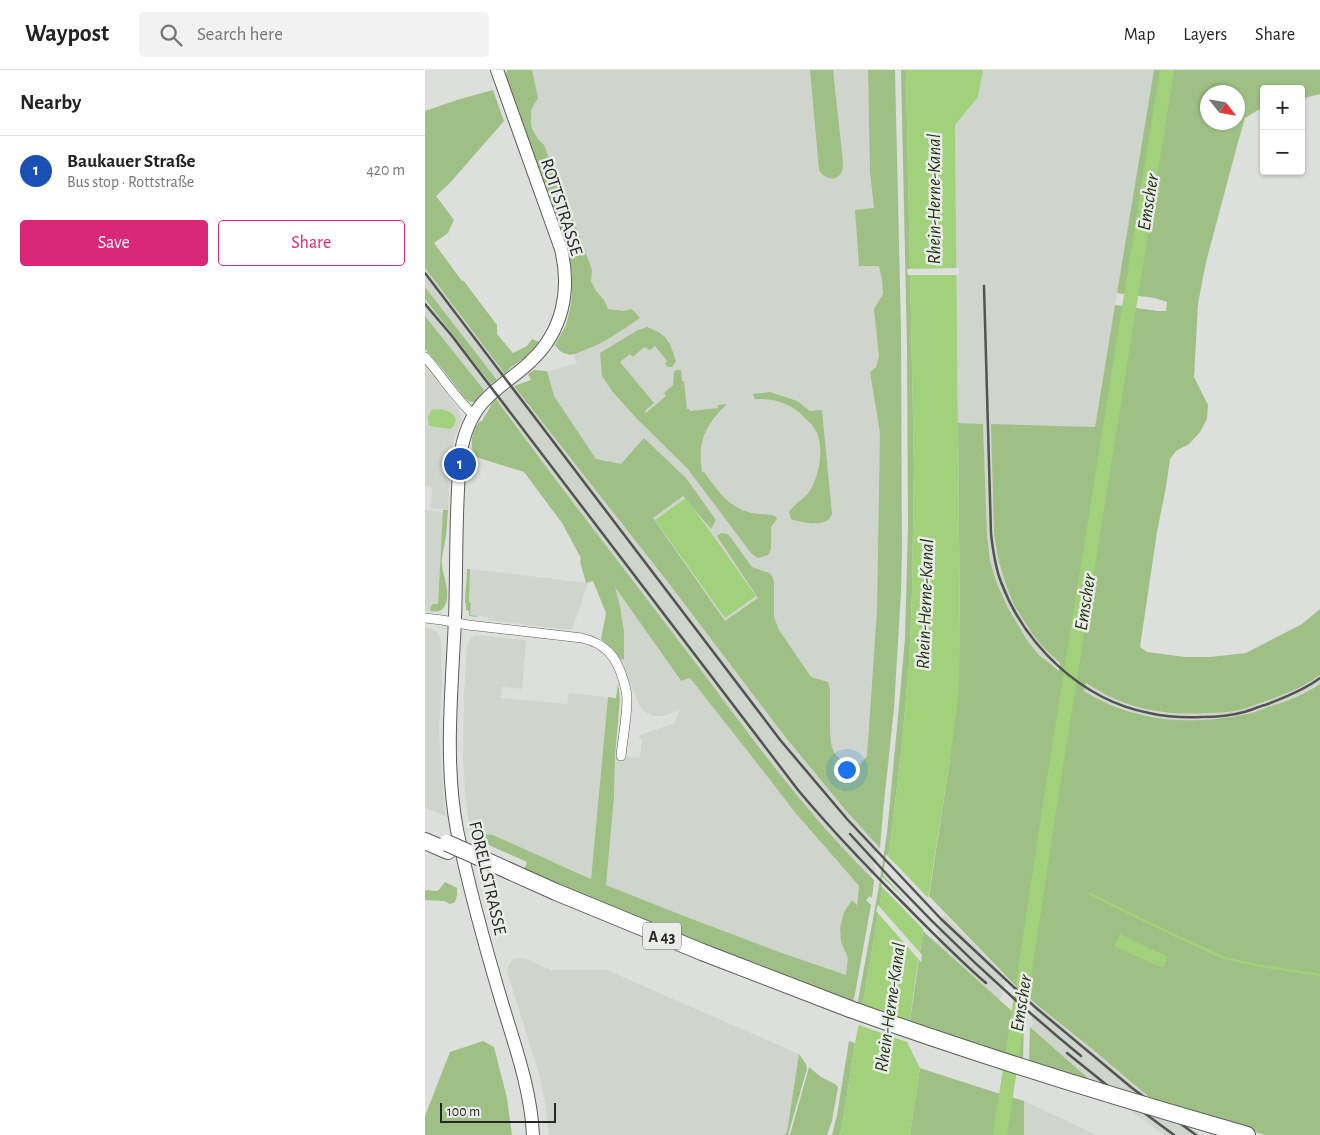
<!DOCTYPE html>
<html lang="en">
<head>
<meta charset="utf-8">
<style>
  :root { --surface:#fff; --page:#f2f2f2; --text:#222; --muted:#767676; --line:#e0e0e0; --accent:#db2777 }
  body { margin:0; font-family:"Alegreya Sans",sans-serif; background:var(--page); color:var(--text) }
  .controls { position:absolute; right:15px; top:15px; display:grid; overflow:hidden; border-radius:5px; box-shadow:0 1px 4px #0004 }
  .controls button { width:45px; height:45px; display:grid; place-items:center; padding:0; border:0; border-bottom:1px solid var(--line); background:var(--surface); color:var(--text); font:25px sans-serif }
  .compass { position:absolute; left:775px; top:15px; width:45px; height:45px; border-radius:50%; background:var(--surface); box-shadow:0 1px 4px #0004; rotate:121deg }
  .scale { position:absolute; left:15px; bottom:12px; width:116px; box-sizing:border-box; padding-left:5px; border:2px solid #252625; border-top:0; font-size:14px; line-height:18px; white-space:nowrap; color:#252625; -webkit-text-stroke:4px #eaece9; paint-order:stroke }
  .you { position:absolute; left:421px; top:699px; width:18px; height:18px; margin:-12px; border:4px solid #fff; border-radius:50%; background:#1a73e8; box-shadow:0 0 0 8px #1a73e833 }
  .badge { display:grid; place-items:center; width:32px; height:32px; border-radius:50%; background:var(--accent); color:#fff; font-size:16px; font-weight:700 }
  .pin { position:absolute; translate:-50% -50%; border:2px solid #fff; box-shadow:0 1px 5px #0006 }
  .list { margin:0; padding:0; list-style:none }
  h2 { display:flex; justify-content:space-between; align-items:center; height:65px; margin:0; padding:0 20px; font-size:21px }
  h2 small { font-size:16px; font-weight:400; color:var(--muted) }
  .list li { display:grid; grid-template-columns:32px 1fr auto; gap:15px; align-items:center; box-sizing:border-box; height:70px; padding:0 20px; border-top:1px solid var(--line) }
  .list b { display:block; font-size:19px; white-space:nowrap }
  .list p { margin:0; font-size:16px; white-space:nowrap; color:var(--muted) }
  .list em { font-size:16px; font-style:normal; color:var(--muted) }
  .actions { display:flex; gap:10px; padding:15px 20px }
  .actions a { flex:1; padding:11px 0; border:1px solid var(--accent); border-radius:5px; text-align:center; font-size:18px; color:var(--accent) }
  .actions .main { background:var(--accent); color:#fff }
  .icon { flex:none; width:28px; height:28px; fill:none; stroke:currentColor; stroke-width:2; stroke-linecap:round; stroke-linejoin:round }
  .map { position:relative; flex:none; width:895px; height:1065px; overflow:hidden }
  header { display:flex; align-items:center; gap:30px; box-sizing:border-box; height:70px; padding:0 25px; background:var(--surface); border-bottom:1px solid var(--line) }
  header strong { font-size:24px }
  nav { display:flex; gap:28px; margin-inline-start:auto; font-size:18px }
  .search { width:350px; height:45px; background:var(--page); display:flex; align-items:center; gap:12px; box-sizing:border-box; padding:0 18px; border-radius:5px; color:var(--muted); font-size:19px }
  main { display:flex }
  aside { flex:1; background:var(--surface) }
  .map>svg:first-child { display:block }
  .built { fill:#cfd5cc }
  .green { fill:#9ec085; fill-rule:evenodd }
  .water { fill:#a1d17a }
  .pier { fill:#dddfdc }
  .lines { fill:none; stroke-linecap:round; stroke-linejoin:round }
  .stream { stroke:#a1d17a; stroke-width:2.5 }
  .river { stroke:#a1d17a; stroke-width:14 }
  .street-casing { stroke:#5a5b59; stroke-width:10 }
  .secondary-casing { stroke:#5a5b59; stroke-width:14 }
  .highway-casing { stroke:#5a5b59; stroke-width:18 }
  .street { stroke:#fff; stroke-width:9 }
  .secondary { stroke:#fff; stroke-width:12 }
  .highway { stroke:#fff; stroke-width:16 }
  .rail { stroke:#525352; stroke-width:2.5 }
  .highway-bridge-casing { stroke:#5a5b59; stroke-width:18; stroke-linecap:butt }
  .highway-bridge { stroke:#fff; stroke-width:16 }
  .labels { text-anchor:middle; stroke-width:5; stroke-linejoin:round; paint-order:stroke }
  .shield { fill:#eaece9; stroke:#606160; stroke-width:1 }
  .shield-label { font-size:16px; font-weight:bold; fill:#252625 }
  .street-label { font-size:18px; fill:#252625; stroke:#eaece9 }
  .water-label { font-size:19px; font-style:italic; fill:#1f310e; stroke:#eaece9 }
</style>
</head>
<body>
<header>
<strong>Waypost</strong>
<div class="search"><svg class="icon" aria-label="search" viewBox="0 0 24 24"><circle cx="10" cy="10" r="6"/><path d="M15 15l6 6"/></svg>Search here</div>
<nav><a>Map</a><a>Layers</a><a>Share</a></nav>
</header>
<main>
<aside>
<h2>Nearby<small></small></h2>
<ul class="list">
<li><span class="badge" style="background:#1a4fb4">1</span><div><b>Baukauer Straße</b><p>Bus stop · Rottstraße</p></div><em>420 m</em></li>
</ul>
<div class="actions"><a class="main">Save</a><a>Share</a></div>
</aside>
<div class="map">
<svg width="895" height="1065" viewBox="0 0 895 1065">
  <rect width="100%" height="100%" fill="#dddfdc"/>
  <path class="built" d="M82,0h378l2,46 -12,668 -26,6 -249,-321 -58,-84 1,-12 34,-10 -6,-14 8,-70z
    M558,0h171l-59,357 -103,-3v52l2,59 5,27 7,23 8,20 19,30 24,26 -4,6 -14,-12 -12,-15 -19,-32 -11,-24 -7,-23 -3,-27 -4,-110 -25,-1 -3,-298 23,-28z
    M0,198l80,106 -8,6 -72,-93z
    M0,229l66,85 -7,6 -59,-74z
    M0,296l19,24 15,20 2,6v4l-7,20 -3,19 -3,51 -17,-2 1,-21 -7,-1z
    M89,316l153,195 119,157 62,75 32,35 -6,7 4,4 -5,6 4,4 -6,7 -25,-24 -35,-38 -46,-59 -253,-334 -16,-22z
    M0,440l18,2 -5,93 -7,1 -1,5h-5z
    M45,499l118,14 -16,47 -84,-10v-3l-19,-2 2,-12h-3z
    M189,515l66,96 10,-3 70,89 33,43 66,76 -3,19 -4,-4 -8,11 -3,12v18l7,16 -2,17 -67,-23 -95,-36 -78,-31 8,-88 1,-41 25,2 2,-18 -4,-4 37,-13 4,-13 -16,6h-10l-8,-4 -5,-5 -19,-47 3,-1 -4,-53z
    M0,557l5,1 6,3 4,5 1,6 1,47 -3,41 6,86 -20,-8z
    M51,565l50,5 -4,49 -20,-2 -1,11 66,6 2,-11 39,4 -17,183 -11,-7 -49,-20 -38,-18 -8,-1 -12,4h-2l-5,-36 -3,-41 1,-65 3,-50 4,-8z
    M895,605v9l-35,18 -41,13 -31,5 -29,1 -39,-5 -38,-13 -23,-12 4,-6 12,7 29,13 19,5 16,3 21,1 57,-5 40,-14 31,-15z
    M520,845l61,62 -4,4 4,4 -5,6 3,3 -5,6 -63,-58 5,-5 -4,-5 5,-5 -4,-5z
    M96,888l6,1 24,11h56l192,84 -12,78 -3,3h-235l-4,-32 -4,-22 -34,-110 1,-5 5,-7z
    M612,935l54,43 65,55 45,32h-37l-67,-49 -67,-59 4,-5 -3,-2 4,-6 -3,-3z
    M599,1031l73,34h-73z"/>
  <path class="green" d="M82,0h25l6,28 -7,12v11l1,8 6,10 6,6 18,45 -1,11 4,11 9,9 18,49 -1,11 5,10 8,9 4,9 16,2 8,-2 8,9c-19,13 -37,26 -58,33 -6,2 -9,5 -15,3 -6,-1 -9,-5 -12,-9l11,-20 4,-16 2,-14v-23l-5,-24 -61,-173z
    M385,0h23l10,92c0,1 0,7 -1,9 -5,12 -18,8 -23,-1z
    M443,0h27l6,260 1,221 -1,41 -7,116 -11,104 -3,36 -32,-35 -62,-75 -119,-157 -153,-195 17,-6 -3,-6 6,-4 13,1 7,25 42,63 25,5 23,-26 42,40 30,42 -5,9 -28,-33 -30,22 72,103 33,-23 -41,-62 4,-3 7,1 24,33 17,6 3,3 2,6v35l5,13 32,47 17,5 2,7c0,11 0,21 0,32 0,26 0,42 31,43l6,-8 10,-145 3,-178 -10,-61 6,-5 3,-11 -5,-47 9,-15 -1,-14 -3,-14h-20l-4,-56 19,-2 -4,-36z
    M476,0h5l8,397 -2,127 -3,71 -8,88 -11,92 -28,163 -5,-2 22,-120 8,-53 12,-127 6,-68 3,-113 -1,-178z
    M729,0h166v24l-19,5v-10h-37v19l-6,2 -13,8 -8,28 -31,116 -8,42 -4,73 14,28 -1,14 -7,13 -11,12 -13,7 -6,8 -4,28 -9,45 -17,115 7,5 38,5h25l36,-4 56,-29 18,-15v66c-15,11 -34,19 -51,25 -9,3 -17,6 -25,9 -12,3 -26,4 -38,4 -45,3 -82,-5 -120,-30l-2,8c48,30 104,35 158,24 9,-1 18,-5 26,-8 18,-5 37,-13 52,-23v451h-55l-109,-32 -65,-55 -54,-43 -24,-22 -84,-87 21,-137 10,-120 -2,-216 25,1 4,110 3,27 7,23 11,24 19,32 12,15 20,16 1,-8 -15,-14 -12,-14 -19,-30 -8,-20 -7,-23 -5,-27 -3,-111 104,3 20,-122 43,6h8l1,-9 -13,-4 -37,-5zM782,22h30v30h-30z
    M68,20l11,31 -55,63 -13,12 18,24 -6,13 -14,10 28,38 1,-1 34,45v9l16,19 14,-7 5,-7 7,3 -11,13 -18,13 -5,6 -80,-106v-157l32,-11z
    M0,217l72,93 -6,4 -66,-85z
    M0,246l59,74 -9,12h-5l-5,-4 -21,-27 -19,-22z
    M222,257c21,8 22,13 29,34l-4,6h-4l-3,-3 2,-3 -12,-15 -5,4 -6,-3 -11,10 -3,-3 -10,8 34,41 -9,8 1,2 20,-17 -2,-3 9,-8 1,-13 3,-2h4l1,11h2l3,28h2l1,2 28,-3v-3l9,-1c-21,21 -30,36 -25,68h2c12,16 23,34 44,40 9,3 18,1 27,4l2,3 -6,8v22l-3,6 -10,3 -7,-5 -64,-85 -49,-48 -26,-29 -10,-15 -2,-23 36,-22z
    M345,322l27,9 13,10 12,-1 10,104c-2,4 -4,7 -8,8 -6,3 -27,0 -33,-3l-2,-7c6,-10 18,-14 23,-25 8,-15 13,-44 2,-59 -2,-4 -7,-8 -10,-11 -13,-14 -30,-19 -49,-18l-2,-5z
    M71,329c62,85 126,167 189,250 61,80 117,161 189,231l-2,18 -2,-2 -4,4 5,5 -16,89 -3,10 -119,-45 -209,-89 3,-8 -54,-24 12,-4 8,1 98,44 17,-182 8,1 2,-15 2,15 -5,58 -1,41 -8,88 78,31 95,36 67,23 2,-17 -7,-16 -1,-14 4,-16 8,-12 5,5 2,-19 -66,-76 -33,-43 -70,-89 -9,3 -66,-94 5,19 4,26v27l-3,1 -8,-11 -12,-10 5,-26 -13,-32 -7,2 -6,-21 1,-4 -19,-35 -38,-51 -48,-15c-8,-10 -4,-27 4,-36h2l11,-19z
    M18,440h5c-1,11 -1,21 -3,32 -1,7 -4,16 -3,23 1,11 10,31 2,42 -3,5 -9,5 -14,4l1,-5 2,-2h5z
    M42,499h3l-1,33 2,1 -1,12 7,1v1l-8,-1v-5l-3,-1v-7h-1c0,-12 2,-23 2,-34z
    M20,812l12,6v7l-2,7 -5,2 -6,-3 -19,-1v-10l13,1z
    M498,861l101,91 -1,40 -114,-34z
    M605,957l67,59 -68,-22z
    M58,971l11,6 13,51 5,37h-87v-19l25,-64z
    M424,971l6,2 -13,84 -3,8h-7l5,-20z
    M374,984l7,10 1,5 -19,66h-4l3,-3z
    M384,997l12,10 14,7 3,3 -6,34 -5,14h-37z
    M495,998l71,23 33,10v34h-114z"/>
  <path class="water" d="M481,0h77l-5,27 -23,28 5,514 -1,52 -9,68 -35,223 -8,60 13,26 -10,67h-71l3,-8 13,-84 7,-35 28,-163 11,-92 8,-88 3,-71 2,-127z
    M6,340c9,-1 20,-1 25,9l-2,7 -4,3 -21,-3 -1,-9z
    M261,428l70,98 -31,22 -70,-98z
    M695,864l48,23 -5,11 -49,-22z"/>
  <path class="pier" d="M534,198v7h-51l-1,-6z
    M461,784l45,47 -5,31 -45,-46 1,-9 27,26 -26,-28z
    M453,835l44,50 -1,7 -45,-51z
    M435,937l52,18 -2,18 -54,-19z"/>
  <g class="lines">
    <path class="stream" d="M613,815l5,1
      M665,824l84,41 50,23 37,8 59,9"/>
    <path class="river" d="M575,1065l52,-344 115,-721"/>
    <g class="street-casing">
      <path id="street" d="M0,287c17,19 30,41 49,58
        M0,548l17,2 26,5 114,13c24,6 34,18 41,41 2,7 4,13 4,19 0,19 -4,39 -6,58"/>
    </g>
    <g class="secondary-casing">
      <path id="secondary" d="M72,0l64,179c10,41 2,82 -30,112 -13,13 -30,23 -43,36 -17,16 -26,40 -28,63 -5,53 -3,106 -5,159 -3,69 -11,143 2,211 12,59 28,116 45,173 13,43 29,87 31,132"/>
    </g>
    <g class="highway-casing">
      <path id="highway" d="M0,771l23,10
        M51,786l80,36 146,60 148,57
        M798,1058l24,7"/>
    </g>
    <use href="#street" class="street"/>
    <use href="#secondary" class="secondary"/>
    <use href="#highway" class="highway"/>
    <path class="rail" d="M0,203l356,468 66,78 94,100 94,88 97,81 64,47
      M559,216l7,248c2,17 4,33 10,48 24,64 81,118 148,131 18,4 35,5 53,4 14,0 28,-1 42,-5 7,-2 14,-5 21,-7 19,-7 39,-15 55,-27
      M0,234l27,32 346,454c32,38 67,75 103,111 28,28 55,56 85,82
      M425,764c71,80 148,154 231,222
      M642,983l41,33 66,49"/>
    <g class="highway-bridge-casing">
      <path id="highway-bridge" d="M22,773l29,13
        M425,939c123,44 248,83 373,119"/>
    </g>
    <use href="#highway-bridge" class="highway-bridge"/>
  </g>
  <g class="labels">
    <rect class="shield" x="218" y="852.5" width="38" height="27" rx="4"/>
    <g class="shield-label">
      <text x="237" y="872">A 43</text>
    </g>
    <g class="street-label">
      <text transform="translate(137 137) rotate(72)" y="6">ROTTSTRASSE</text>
      <text transform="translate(63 808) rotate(77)" y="6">FORELLSTRASSE</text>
    </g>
    <g class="water-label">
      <text transform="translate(508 129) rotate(-90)" y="7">Rhein-Herne-Kanal</text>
      <text transform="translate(722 132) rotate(-81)" y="7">Emscher</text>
      <text transform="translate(659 532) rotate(-81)" y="7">Emscher</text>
      <text transform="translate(499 534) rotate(-88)" y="7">Rhein-Herne-Kanal</text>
      <text transform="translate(595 933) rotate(-81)" y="7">Emscher</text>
      <text transform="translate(464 937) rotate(-82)" y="7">Rhein-Herne-Kanal</text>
    </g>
  </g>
</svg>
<div class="controls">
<button>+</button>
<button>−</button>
</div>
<svg class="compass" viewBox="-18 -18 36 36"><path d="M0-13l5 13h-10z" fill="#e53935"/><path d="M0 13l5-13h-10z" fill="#767676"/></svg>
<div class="scale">100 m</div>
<div class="you"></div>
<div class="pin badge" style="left:35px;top:394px;background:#1a4fb4">1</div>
</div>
</main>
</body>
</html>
